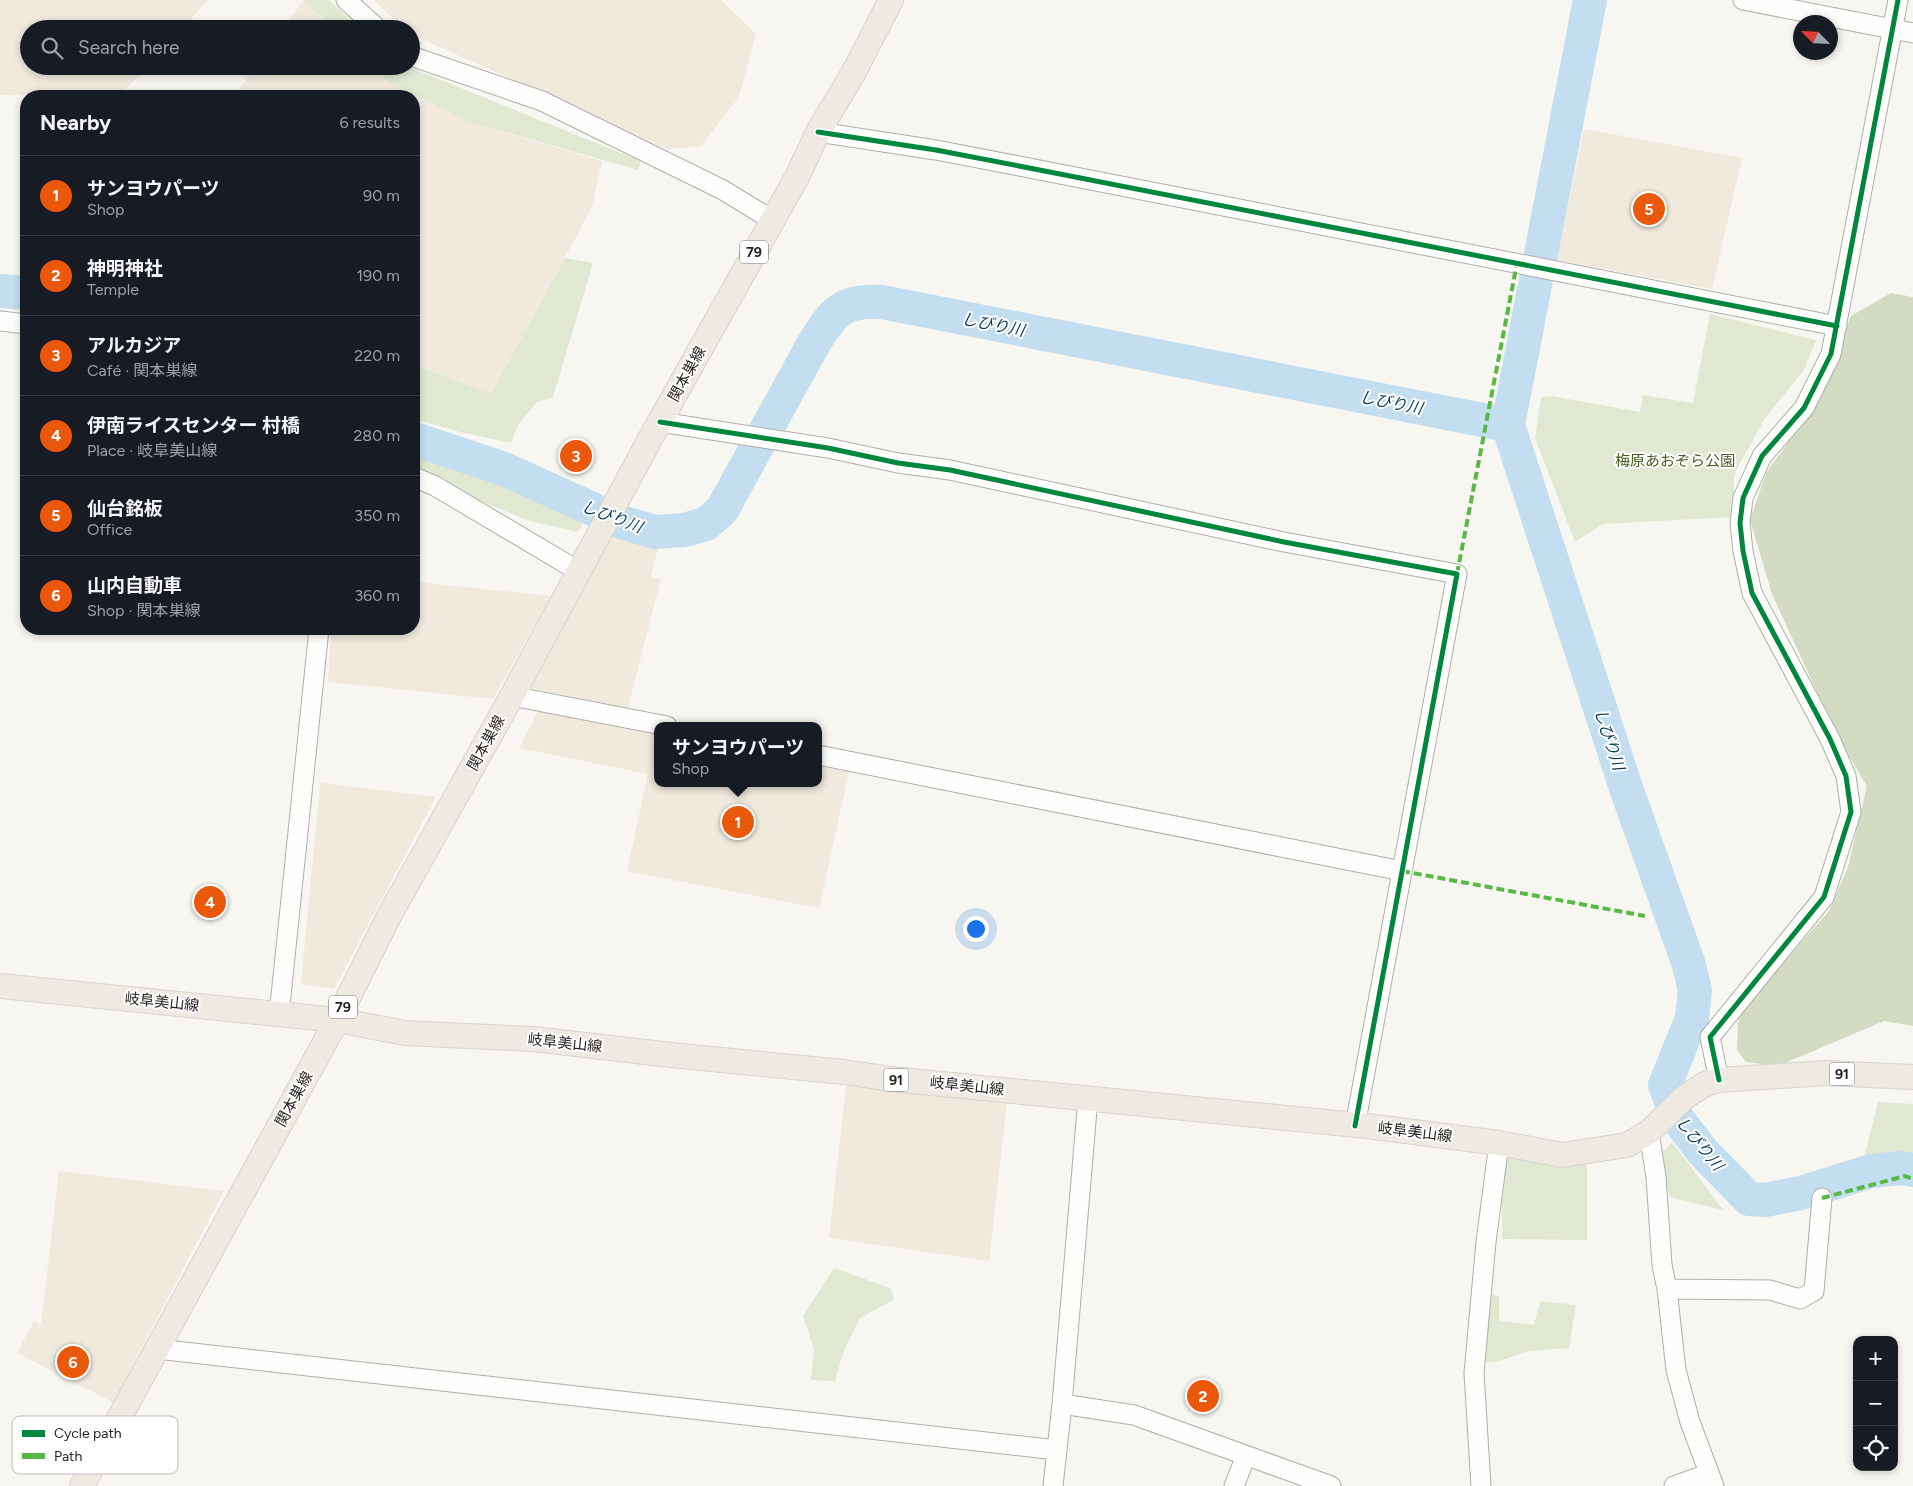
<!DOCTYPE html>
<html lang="en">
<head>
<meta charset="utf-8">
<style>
  :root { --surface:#171b24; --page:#20242c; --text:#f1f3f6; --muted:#9ea1a6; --line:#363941; --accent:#ea580c }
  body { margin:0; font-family:Figtree,"Noto Sans JP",sans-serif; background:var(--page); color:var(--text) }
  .controls { position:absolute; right:15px; bottom:15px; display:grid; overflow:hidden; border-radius:10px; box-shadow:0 2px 8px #0003 }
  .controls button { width:45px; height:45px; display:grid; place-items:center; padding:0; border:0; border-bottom:1px solid var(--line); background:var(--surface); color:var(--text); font:25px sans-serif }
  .compass { position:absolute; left:1793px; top:15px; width:45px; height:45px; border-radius:50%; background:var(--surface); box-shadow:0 2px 8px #0003; rotate:294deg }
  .you { position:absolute; left:975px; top:928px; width:18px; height:18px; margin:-12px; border:4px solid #fff; border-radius:50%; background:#1a73e8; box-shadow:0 0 0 8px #1a73e833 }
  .badge { display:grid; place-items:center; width:32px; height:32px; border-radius:50%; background:var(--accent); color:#fff; font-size:16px; font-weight:700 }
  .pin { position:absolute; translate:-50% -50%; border:2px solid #fff; box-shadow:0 1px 5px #0006 }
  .popup { position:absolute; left:654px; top:722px; width:168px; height:65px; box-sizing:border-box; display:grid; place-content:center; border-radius:10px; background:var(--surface); filter:drop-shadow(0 1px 4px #0005); font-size:16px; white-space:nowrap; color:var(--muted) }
  .popup b { font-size:19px; color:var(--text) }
  .popup::after { content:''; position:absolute; left:50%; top:100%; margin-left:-10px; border:10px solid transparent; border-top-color:var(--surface) }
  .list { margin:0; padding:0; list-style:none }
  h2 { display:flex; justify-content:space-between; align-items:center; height:65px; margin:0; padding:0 20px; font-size:21px }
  h2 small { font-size:16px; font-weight:400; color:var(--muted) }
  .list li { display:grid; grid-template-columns:32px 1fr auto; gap:15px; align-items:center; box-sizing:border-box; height:80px; padding:0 20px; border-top:1px solid var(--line) }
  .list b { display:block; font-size:19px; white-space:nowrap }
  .list p { margin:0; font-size:16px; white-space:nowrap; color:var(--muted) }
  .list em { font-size:16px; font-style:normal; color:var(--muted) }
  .icon { flex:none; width:28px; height:28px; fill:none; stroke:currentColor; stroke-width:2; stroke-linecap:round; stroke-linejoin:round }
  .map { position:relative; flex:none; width:1913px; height:1486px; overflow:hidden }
  .search { position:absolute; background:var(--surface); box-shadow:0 2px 8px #0003; left:20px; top:20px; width:400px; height:55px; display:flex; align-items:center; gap:12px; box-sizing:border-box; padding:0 18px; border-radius:28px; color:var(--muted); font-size:19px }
  .panel { position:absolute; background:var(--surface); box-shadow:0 2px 8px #0003; left:20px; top:90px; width:400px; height:545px; border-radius:20px }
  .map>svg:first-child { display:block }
  .built { fill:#efe9de }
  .green { fill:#e0e8d1 }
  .forest { fill:#d3dbc2 }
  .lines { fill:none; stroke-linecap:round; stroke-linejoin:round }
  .river { stroke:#c2def0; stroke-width:34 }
  .minor-casing { stroke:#b0aeaa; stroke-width:21 }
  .major-casing { stroke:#d5d4d1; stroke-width:26 }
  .minor { stroke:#fefefd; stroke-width:19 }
  .major { stroke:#eee9e1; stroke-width:24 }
  .quiet { stroke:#58b947; stroke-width:4; stroke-dasharray:8 4; stroke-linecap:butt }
  .cycleway-casing { stroke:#fff; stroke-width:8 }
  .cycleway { stroke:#00873e; stroke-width:5 }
  .labels { text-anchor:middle; stroke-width:4; stroke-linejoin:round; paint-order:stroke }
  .shield { fill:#fff; stroke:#676663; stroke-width:1 }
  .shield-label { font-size:14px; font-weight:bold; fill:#262420 }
  .street-label { font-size:15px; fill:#262420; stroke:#fff }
  .park-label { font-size:15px; fill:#4a5d22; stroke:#fff }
  .water-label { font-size:16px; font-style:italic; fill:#093d59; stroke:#fff }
  .key { fill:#fff; stroke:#bebdbc; stroke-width:1 }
  .key-label { font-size:14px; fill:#262420 }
</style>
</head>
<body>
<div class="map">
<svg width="1913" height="1486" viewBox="0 0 1913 1486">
  <rect width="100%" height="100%" fill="#f8f6f0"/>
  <path class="built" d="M0,0h208l-26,29h-153v37h118l-27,30 -120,-1z
    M374,0h347l35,34 -17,63 -38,49 -34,3 -256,-115v-5h-7z
    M303,1l34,28h-54z
    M256,66h117l14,15 80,40 135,40 -10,46 -101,188 -77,-30v-269h-180z
    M1584,129l158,29 -30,131 -155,-29z
    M615,529l46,8 -11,41h11l-33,130 -97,-20z
    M414,582l137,14 -58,103 -165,-17 3,-53h83z
    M539,710l119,24v49h160v-17l31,6 -30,136 -192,-37 21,-97 -129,-26z
    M320,783l116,14 -102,192 -33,-5z
    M846,1086l161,16 -18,159 -160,-23z
    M59,1171l165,20 -94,179 3,2 -17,32 -99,-51 17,-32 7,4z"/>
  <path class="green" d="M304,0h25l31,29h-23l-34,-28z
    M373,66h33l235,95 -3,9 -171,-49 -80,-40z
    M565,258l28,5 -40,134 -16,5 -19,23 -7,18 -51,-11 -46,-13v-54l77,29z
    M1710,314l106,26 -12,30 -39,48 -28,51 -3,8 -1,40 -130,7 -28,18 -40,-104 6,-41 10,-1 89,16 3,-17 50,8z
    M414,450l175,63 -11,19 -48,-11 -65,-26 -51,-26z
    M1878,1102l35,2v56l-8,-2 -41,-1z
    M1672,1142l51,68 -54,-13 -8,-44z
    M1502,1156l85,7v77l-85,-1z
    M834,1268l56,20 5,11 -35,19 -17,35 -8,28 -24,-1 3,-31 -11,-33z
    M1489,1293l10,3v25l35,4 6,-24 36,4 -7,43 -40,3 -30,10 -15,2z"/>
  <path class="forest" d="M1891,293l22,4v729l-29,-5 -106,45 -32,-4 -9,-12 1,-29 6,-14 85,-96 19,-44 19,-81 -30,-50 -65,-142 -22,-74 16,-47 52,-72 33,-85z"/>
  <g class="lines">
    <path class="river" d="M1590,0l-82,425 118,363 62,174 7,28 -3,28 -27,67 12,33 26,34 46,47 16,1 36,-7 70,-22 31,-3 11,2
      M0,291l26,2
      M414,439l90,30 117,53 34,10 29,-2 22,-6 16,-14 92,-167c20,-32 28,-43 68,-41l626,123"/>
    <g class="minor-casing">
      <path id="minor" d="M346,0l32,29
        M1743,0l170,33
        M411,56l131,45 181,89 49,30
        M818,132l118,18 83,16 818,160
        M0,321l26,3
        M660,422l168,26 70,15 52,7 334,72 173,32 -102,552
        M414,477l21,9 145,86
        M512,696l155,30
        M818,755l584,116
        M279,1015l40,-386
        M1719,1080l-9,-43 114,-140 27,-85 -5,-36 -16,-37 -78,-146 -9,-42 -3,-28 3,-25 19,-42 42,-48 27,-54 67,-354
        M1649,1132l7,45 6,88 5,24 9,81 14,52 24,64
        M1667,1289l103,1 30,9 14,-8 8,-93
        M157,1349l900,101
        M1062,1404l72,11 197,71
        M1053,1486l9,-82 26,-306
        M1234,1486l12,-30
        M1481,1486l-7,-113 12,-131 13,-99
        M1674,1486l34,-12"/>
    </g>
    <g class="major-casing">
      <path id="major" d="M0,986l337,34 68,13 128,6 138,16 173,17 47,7 476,47 132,17 63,12 65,-10 22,-13 36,-35 20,-13 14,-4 107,-7 87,4
        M82,1486l255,-466 51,-102 124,-222 138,-257 147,-262 21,-45 36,-60 37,-72"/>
    </g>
    <use href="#minor" class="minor"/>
    <use href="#major" class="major"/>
    <path class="quiet" d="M1457,574l60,-311
      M1402,871l243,45
      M1822,1198l83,-22 8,3"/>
    <g class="cycleway-casing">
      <path id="cycleway" d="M818,132l118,18 83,16 818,160
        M660,422l168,26 70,15 52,7 334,72 173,32 -102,552
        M1719,1080l-9,-43 114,-140 27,-85 -5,-36 -16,-37 -78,-146 -9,-42 -3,-28 3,-25 19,-42 42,-48 27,-54 67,-354"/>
    </g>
    <use href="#cycleway" class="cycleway"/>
  </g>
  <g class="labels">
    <g class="shield">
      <rect x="740" y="240.5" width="28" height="23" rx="4"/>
      <rect x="329" y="995.5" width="28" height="23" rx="4"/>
      <rect x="1829.5" y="1062.5" width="25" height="23" rx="4"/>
      <rect x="883.5" y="1068.5" width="25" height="23" rx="4"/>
    </g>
    <g class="shield-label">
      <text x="754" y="257">79</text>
      <text x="343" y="1012">79</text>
      <text x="1842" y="1079">91</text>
      <text x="896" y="1085">91</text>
    </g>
    <g class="street-label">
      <text transform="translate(687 374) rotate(-61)" y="5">関本巣線</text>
      <text transform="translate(486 743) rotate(-61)" y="5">関本巣線</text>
      <text transform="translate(162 1002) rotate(6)" y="5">岐阜美山線</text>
      <text transform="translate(565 1043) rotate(6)" y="5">岐阜美山線</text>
      <text transform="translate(967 1086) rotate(6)" y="5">岐阜美山線</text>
      <text transform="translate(294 1099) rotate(-61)" y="5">関本巣線</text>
      <text transform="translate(1415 1132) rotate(7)" y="5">岐阜美山線</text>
    </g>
    <g class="park-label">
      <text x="1675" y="466">梅原あおぞら公園</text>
    </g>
    <g class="water-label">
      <text transform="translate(993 324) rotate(11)" y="6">しびり川</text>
      <text transform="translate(1391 402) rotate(11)" y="6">しびり川</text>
      <text transform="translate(612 516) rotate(21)" y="6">しびり川</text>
      <text transform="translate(1610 739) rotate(72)" y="6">しびり川</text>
      <text transform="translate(1700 1143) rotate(51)" y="6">しびり川</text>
    </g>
  </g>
  <rect x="12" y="1416" width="166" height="58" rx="8" class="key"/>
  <rect x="22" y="1430" width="23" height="7" fill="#00873e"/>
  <rect x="22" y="1453" width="23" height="6" fill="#58b947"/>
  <g class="key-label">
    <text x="54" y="1438">Cycle path</text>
    <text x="54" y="1461">Path</text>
  </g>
</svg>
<div class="controls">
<button>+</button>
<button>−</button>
<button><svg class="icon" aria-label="locate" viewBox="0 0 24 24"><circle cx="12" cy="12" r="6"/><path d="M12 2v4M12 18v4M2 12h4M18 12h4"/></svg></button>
</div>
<svg class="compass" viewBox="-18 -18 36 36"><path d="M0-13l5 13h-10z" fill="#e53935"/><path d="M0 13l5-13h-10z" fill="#9ea1a6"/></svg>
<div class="you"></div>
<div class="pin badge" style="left:738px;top:822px">1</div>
<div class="popup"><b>サンヨウパーツ</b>Shop</div>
<div class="pin badge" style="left:1203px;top:1396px">2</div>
<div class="pin badge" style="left:576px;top:456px">3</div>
<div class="pin badge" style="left:210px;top:902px">4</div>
<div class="pin badge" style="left:1649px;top:209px">5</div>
<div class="pin badge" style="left:73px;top:1362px">6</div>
<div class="search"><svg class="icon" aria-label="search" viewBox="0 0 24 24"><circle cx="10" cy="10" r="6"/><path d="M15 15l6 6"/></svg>Search here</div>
<section class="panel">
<h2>Nearby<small>6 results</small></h2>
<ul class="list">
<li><span class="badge">1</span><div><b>サンヨウパーツ</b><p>Shop</p></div><em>90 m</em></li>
<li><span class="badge">2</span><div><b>神明神社</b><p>Temple</p></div><em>190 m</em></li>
<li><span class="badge">3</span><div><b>アルカジア</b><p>Café · 関本巣線</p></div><em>220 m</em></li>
<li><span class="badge">4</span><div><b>伊南ライスセンター 村橋</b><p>Place · 岐阜美山線</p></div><em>280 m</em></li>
<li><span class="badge">5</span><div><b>仙台銘板</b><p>Office</p></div><em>350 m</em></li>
<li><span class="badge">6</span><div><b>山内自動車</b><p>Shop · 関本巣線</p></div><em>360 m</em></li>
</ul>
</section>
</div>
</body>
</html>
